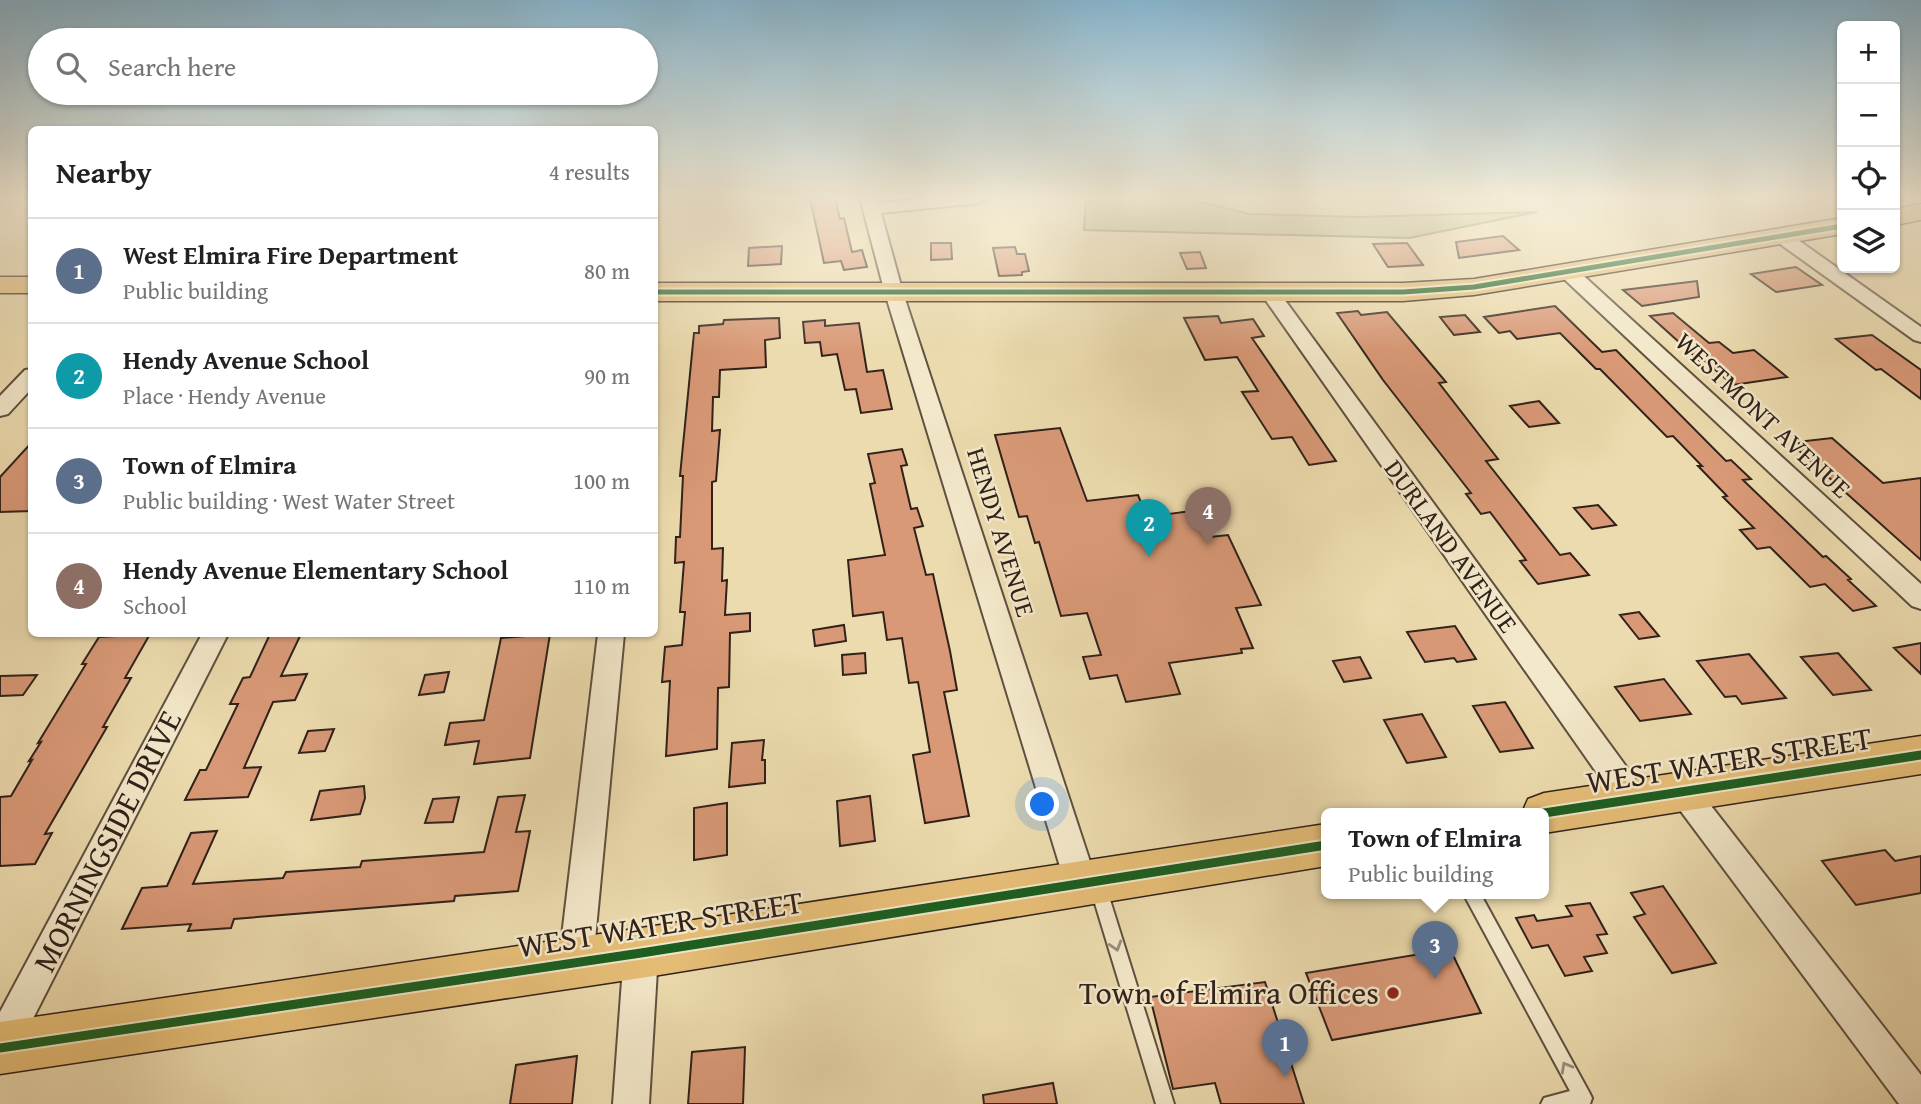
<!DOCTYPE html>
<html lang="en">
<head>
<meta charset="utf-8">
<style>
  :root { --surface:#fff; --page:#f6f6f6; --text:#202124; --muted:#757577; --line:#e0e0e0; --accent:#111827 }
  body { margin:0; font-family:"Gentium Book Plus",serif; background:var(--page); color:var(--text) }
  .controls { position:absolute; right:21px; top:21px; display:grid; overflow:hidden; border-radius:10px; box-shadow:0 2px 5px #0004 }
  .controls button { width:63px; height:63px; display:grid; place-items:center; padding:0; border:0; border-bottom:2px solid var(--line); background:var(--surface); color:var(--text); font:35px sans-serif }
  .you { position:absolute; left:1043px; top:805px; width:24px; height:24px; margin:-18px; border:5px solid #fff; border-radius:50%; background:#1a73e8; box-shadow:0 0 0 10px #1a73e833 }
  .badge { display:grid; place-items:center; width:46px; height:46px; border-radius:50%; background:var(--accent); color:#fff; font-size:23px; font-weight:700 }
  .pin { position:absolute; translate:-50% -58px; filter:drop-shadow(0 2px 4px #0008) }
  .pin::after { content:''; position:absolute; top:37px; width:24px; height:21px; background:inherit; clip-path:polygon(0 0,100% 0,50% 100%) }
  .popup { position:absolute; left:1321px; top:808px; width:228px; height:91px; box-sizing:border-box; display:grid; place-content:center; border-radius:10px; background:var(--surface); filter:drop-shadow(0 2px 5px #0005); font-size:23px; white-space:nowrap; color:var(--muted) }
  .popup b { font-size:26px; color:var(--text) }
  .popup::after { content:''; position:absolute; left:50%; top:100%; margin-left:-14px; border:14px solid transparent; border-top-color:var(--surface) }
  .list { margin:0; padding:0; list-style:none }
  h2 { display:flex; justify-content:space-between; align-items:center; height:91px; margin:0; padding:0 28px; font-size:30px }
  h2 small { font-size:23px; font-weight:400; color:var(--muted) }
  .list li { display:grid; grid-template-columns:46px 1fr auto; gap:21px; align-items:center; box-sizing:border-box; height:105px; padding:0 28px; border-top:2px solid var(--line) }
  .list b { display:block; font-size:26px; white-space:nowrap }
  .list p { margin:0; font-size:23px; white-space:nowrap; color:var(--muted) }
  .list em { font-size:23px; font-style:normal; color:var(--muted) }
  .icon { flex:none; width:38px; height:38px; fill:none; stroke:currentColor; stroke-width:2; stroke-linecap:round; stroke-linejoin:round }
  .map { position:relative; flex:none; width:1921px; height:1104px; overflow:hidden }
  .search { position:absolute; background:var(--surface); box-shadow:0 2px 5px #0004; left:28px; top:28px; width:630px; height:77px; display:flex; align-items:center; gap:18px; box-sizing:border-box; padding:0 24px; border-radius:38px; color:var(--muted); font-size:26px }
  .panel { position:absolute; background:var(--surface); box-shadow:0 2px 5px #0004; left:28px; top:126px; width:630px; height:511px; border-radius:10px }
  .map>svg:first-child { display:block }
  .green { fill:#b9c089; stroke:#747052; stroke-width:2 }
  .building { fill:#d99977; stroke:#30211a; stroke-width:2 }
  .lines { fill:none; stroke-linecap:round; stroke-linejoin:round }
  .service-casing { stroke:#5f503f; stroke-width:4 }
  .minor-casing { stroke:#5f503f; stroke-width:4 }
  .primary-casing { stroke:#30211a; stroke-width:3 }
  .service { fill:#f3e8ca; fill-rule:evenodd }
  .minor { fill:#f3e8ca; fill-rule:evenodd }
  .primary { fill:#e6be77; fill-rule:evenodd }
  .cycleway-far1-casing { stroke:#f3e8ca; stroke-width:9 }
  .cycleway-casing { stroke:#f3e8ca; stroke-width:13 }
  .cycleway-far1 { stroke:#1b5e20; stroke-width:5 }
  .cycleway { stroke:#1b5e20; stroke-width:9 }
  .oneway { stroke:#9b8e7b }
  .poi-dot { fill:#8f2418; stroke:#f3e8ca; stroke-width:2.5 }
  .labels { text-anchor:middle; stroke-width:5; stroke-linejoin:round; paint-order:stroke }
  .street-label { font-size:26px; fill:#30211a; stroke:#f3e8ca }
  .near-street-label { font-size:32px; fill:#30211a; stroke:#f3e8ca }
  .near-poi-label { font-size:32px; fill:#30211a; stroke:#f3e8ca; text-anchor:end }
</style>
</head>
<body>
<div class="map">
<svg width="1921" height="1104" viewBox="0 0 1921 1104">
  <rect width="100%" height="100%" fill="#ecdbae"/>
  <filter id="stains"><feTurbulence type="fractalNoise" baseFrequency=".00286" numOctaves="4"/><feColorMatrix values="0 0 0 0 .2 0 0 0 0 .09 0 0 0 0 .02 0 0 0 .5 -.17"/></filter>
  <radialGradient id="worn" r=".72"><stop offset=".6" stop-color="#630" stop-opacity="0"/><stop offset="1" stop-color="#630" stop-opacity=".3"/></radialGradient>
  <path class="green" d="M1109,198l83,2 58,14 108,3 179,-5 -128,26 -325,-8 2,-29z"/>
  <path class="building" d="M810,198h25l5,21 4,-1 8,34 10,-2 5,17 -23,3 -3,-9 -17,2z
    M1503,236l16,14 -60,8 -3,-16z
    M931,243h20l1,16 -21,1z
    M1407,243l16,22 -35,2 -15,-23z
    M782,246l-1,18 -33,2 1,-18z
    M1015,247l2,7h8l4,17 -7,1v3l-23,1 -6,-28z
    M1200,252l6,16 -19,1 -7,-16z
    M1796,267l26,18 -46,7 -25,-18z
    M1697,281l2,16 -57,9 -19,-16z
    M1555,306l47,46 14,-2 110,111 5,-1 20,19 -8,1 80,77 3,-1 25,23 -3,1 28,26 -23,5 -28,-27 -15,3 -40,-40 -13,2 -17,-19 14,-2 -31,-31 4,-1 -29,-30h4l-29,-30 -6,1 -67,-68h-4l-36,-36 -43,6 -7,-8 -11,2 -15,-16z
    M1358,311l3,4 26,-3 59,70 -7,1 59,76 -12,2 74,94 10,-2 19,22 -51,9 -18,-23 6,-1 -36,-48 -9,2 -15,-20 5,-1 -88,-113 -46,-67z
    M1673,313l36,30 10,-1 14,11 21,-3 33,27 -54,8 -28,-24h-5l-50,-45z
    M1465,315l15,17 -26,3 -14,-18z
    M1218,316l3,7 32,-4 11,17 -12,2 84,123 -27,4 -17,-28 -20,2 -30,-47 16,-1 -21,-34 -32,3 -21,-42z
    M779,318l1,20 -15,2 1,27 -46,3 -1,27h-6l-1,34 8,-1 -4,51 -4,1v67l11,-1 -1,33 5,-1 -2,35 25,-2v18l-20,2 -1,54 -11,1 -1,61 -51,7 4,-75 -8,1 3,-35 17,-2 3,-33h-5l4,-50 -9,1 1,-26h4l3,-61h-3l14,-143h5v-7l24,-2 1,-4z
    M825,320v6l34,-3 8,49 16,-2 9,39 -31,4 -5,-24 -11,1 -8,-36 -15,2 -2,-14 -15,1 -2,-21z
    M1872,335l49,35v29l-40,-30 -5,1 -40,-31z
    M1539,401l20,22 -30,4 -19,-21z
    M1060,428l27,73 51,-6 9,22 51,-7 12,27 18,-2 33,70 -25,3 17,40 -12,1 1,4 -73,10 11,31 -54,8 -9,-27 -27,4 -7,-22 18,-2 -14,-42 -26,3 -22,-74 -4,1 -8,-27 -8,1 -24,-82z
    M1832,438l51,45 38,-5v82l-124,-111 6,-1 -6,-6z
    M32,442v69l-32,1v-35z
    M902,449l5,16 -6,1 10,43 6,-1 6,18 -9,2 12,47 7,-1 17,77 7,39 -13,2 25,124 -44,7 -12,-68 17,-3 -12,-70 -9,1 -7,-45 -15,2 -4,-28 -30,4 -5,-56 37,-5 -15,-71 5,-1 -7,-29z
    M1598,505l18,20 -24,4 -18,-21z
    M1639,612l20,24 -20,3 -19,-24z
    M844,625l2,16 -31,5 -2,-16z
    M1455,626l21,33 -19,3 -3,-4 -29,4 -18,-30z
    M150,634l-25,44h6l-28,49h4l-62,107 7,-1 -17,31 -35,2v-69l11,-1 21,-36 -3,1 12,-19 -3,1 48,-79h-4l17,-27z
    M270,634h31l-20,42 26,-2 -12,26 -22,2 -29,66 17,-1 -13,30 -63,3 15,-30h6l32,-66h-8l13,-26 7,-1z
    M550,634l-20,124 -56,6 5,-23 -34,4 5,-22 34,-3 17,-82z
    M1921,643v31l-27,-26z
    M865,653l1,20 -23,2 -1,-20z
    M1838,653l33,37 -38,5 -32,-38z
    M1749,654l37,44 -44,6 -6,-8 -11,1 -28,-36z
    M1360,657l11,21 -27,4 -11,-21z
    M449,672l-5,20 -25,3 6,-20z
    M37,675l-14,20 -23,1v-20z
    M1664,679l27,35 -51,7 -25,-34z
    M1505,702l28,46 -33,4 -27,-46z
    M1422,714l24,43 -39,6 -23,-43z
    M334,729l-9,22 -26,2 9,-22z
    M764,740l-2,20h3v23l-36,4 3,-44z
    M364,786l1,12 -5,16 -49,6 9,-29z
    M525,795l-9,37 14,-1 -12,60 -63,5 -1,5 -220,18 -3,9 -43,3 3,-7 -69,5 20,-41 25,-2 24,-53 26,-2 -24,53 90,-6 3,-6 74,-5 2,-6 122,-9 14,-55z
    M870,796l5,45 -35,5 -3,-45z
    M459,797l-6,25 -28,1 8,-24z
    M727,803v52l-33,5v-52z
    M1885,850l10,11 26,-5v37l-65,12 -34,-44z
    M1663,886l53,77 -44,10 -38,-56 11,-3 -14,-21z
    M1590,903l17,31 -10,1 10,18 -23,4 8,14 -27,5 -17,-31 -16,3 -16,-30 18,-3 3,6 35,-5 -6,-10z
    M1450,949l31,64 -149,27 -26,-67z
    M1265,982l39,122h-83l-6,-21 -42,6 -23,-92z
    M745,1047l-2,57h-55l4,-52z
    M577,1056l-5,48h-62l6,-39z
    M1053,1083l4,21h-73l-1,-9z"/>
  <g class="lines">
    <g class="service-casing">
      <path id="service" d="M1098,879l6,3 2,5 68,217h-18l-66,-217 2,-5z
        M1463,893h17l109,199 3,6 -2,6h-49l3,-6 26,-7z"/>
    </g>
    <g class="minor-casing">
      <path id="minor" d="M860,198h16l2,5 55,-5h54l-8,5 -98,10 22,80 194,590 -5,11 -11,4 -11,-4 -5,-11 -180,-590z
        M1782,232l6,1 133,94v15l-7,-2 -138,-99 -3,-4 3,-4z
        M1568,266l7,2 346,316v25l-9,-3 -351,-330 -2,-4 2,-4z
        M1269,286l7,2 368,503 4,9 -4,9 -11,4 -11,-4 -362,-517z
        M32,369v19l-24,26 -8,2v-20l25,-26z
        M202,634h26l-216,426 -12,6v-54z
        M598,634h26l-31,327 -5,12 -12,5 -12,-5 -5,-12z
        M1684,780l10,4 227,291v29h-22l-225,-302 -5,-9 5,-9z
        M641,937l12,4 5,12 -9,151h-36l11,-151 5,-12z"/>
    </g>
    <g class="primary-casing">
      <path id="primary" d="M1921,204v16l-26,5v-16z
        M1842,218v16l-368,61 -71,6h-749v-18h749l71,-4z
        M0,277h32v16h-32z
        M1921,736v38l-377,59v-20h-22l6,-14 16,-6z
        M1326,824v42l-685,112 -641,96v-52l641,-94z"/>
    </g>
    <use href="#service" class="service"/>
    <use href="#minor" class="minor"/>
    <use href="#primary" class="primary"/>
    <g class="cycleway-far1-casing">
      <path id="cycleway-far1" d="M654,292h749l71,-5 368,-61"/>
    </g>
    <g class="cycleway-casing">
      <path id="cycleway" d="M1544,813l377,-58
        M0,1048l641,-95 685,-108"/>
    </g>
    <use href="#cycleway-far1" class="cycleway-far1"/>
    <use href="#cycleway" class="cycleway"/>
  </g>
  <defs><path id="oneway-chevron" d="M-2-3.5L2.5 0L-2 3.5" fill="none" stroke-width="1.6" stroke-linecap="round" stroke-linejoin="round" transform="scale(1.75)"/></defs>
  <g class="oneway">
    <use href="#oneway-chevron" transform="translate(1116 946) rotate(73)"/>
    <use href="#oneway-chevron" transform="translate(1566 1067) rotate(-119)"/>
  </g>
  <linearGradient id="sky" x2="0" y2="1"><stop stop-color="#88b7d1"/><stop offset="0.56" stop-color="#f6efdb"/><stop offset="1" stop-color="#f6efdb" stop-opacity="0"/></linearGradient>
  <rect width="1921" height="352" fill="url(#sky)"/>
  <circle class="poi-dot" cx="1393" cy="993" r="7"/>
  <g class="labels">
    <g class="street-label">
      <text transform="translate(1763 415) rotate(43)" y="9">WESTMONT AVENUE</text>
      <text transform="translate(1001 532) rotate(73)" y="9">HENDY AVENUE</text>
      <text transform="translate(1451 546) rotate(54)" y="9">DURLAND AVENUE</text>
    </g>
    <g class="near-street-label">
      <text transform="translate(1729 760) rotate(-9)" y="11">WEST WATER STREET</text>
      <text transform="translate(107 841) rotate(-63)" y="11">MORNINGSIDE DRIVE</text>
      <text transform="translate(660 924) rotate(-9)" y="11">WEST WATER STREET</text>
    </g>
    <g class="near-poi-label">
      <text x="1379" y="1004">Town of Elmira Offices</text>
    </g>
  </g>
  <rect width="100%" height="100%" filter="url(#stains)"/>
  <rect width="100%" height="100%" fill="url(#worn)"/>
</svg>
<div class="controls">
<button>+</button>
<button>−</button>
<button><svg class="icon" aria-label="locate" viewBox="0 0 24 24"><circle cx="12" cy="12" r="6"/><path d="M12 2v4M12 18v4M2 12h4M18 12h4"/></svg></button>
<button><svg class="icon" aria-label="layers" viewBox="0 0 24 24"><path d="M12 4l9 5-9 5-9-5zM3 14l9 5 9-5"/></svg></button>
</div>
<div class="you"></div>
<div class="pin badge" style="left:1285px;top:1077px;background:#5c6f8a">1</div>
<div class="pin badge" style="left:1149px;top:557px;background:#0f9aa8">2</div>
<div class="pin badge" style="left:1435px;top:979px;background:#5c6f8a">3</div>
<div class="popup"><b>Town of Elmira</b>Public building</div>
<div class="pin badge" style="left:1208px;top:545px;background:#8d6e63">4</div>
<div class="search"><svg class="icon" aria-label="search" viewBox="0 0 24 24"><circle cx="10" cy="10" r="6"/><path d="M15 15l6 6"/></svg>Search here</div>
<section class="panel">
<h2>Nearby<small>4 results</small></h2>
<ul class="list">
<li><span class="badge" style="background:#5c6f8a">1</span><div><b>West Elmira Fire Department</b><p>Public building</p></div><em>80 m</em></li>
<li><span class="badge" style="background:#0f9aa8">2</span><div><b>Hendy Avenue School</b><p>Place · Hendy Avenue</p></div><em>90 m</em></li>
<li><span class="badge" style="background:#5c6f8a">3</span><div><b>Town of Elmira</b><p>Public building · West Water Street</p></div><em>100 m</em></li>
<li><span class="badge" style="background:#8d6e63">4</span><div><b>Hendy Avenue Elementary School</b><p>School</p></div><em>110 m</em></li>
</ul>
</section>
</div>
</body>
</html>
